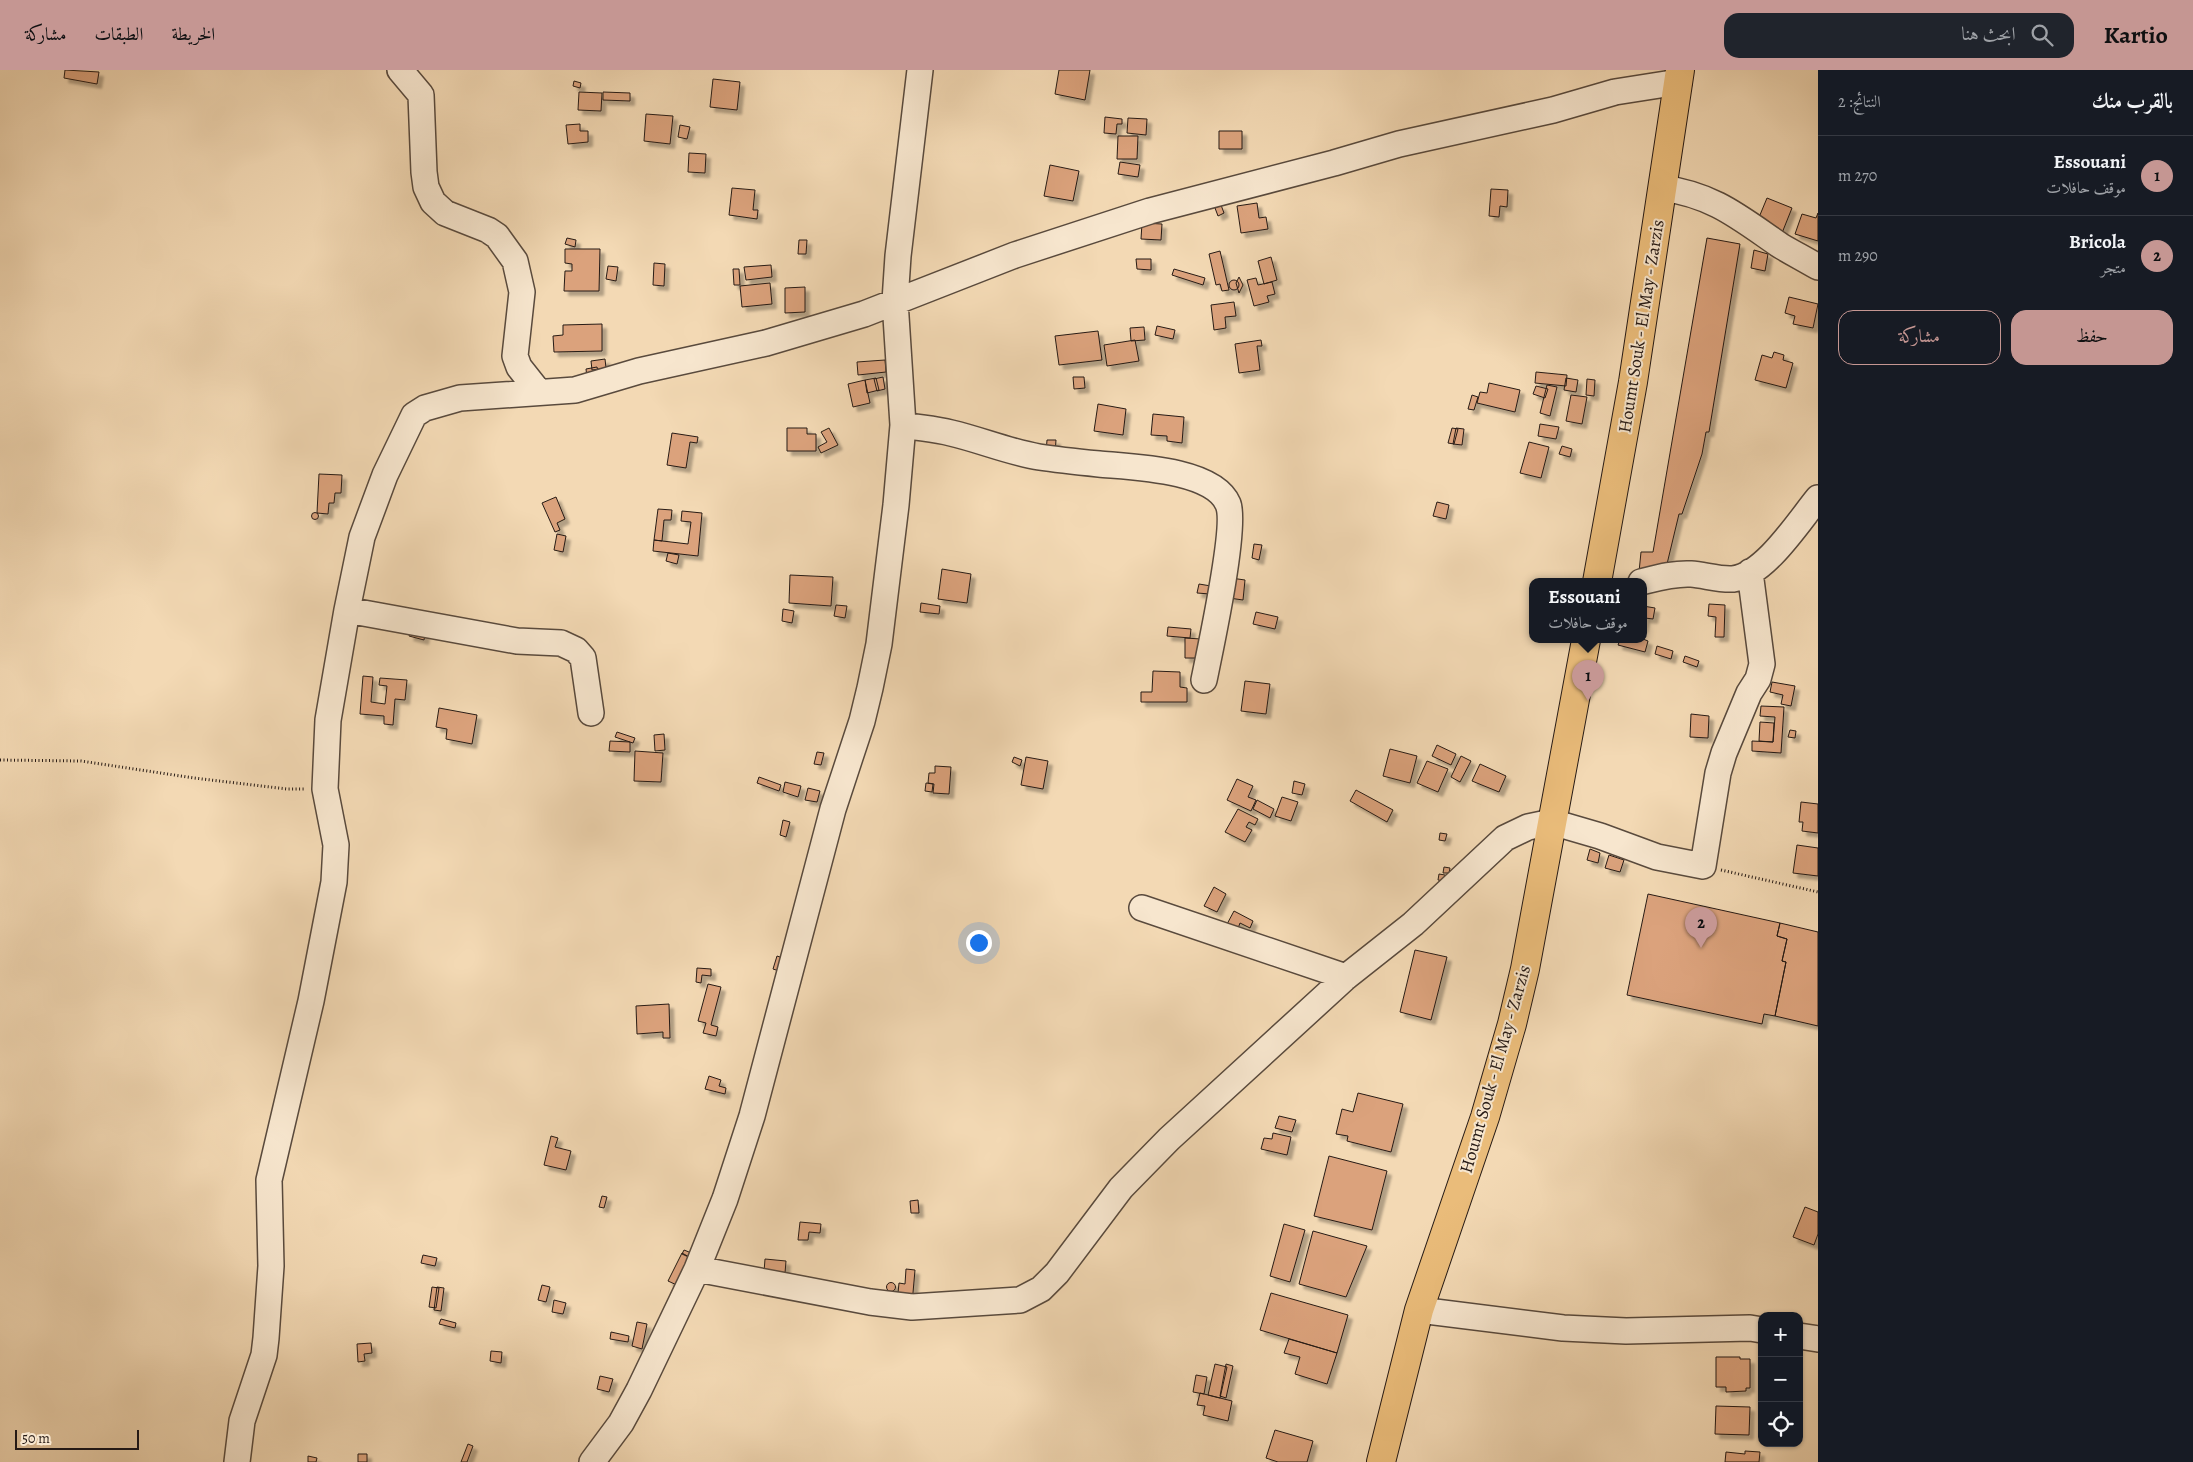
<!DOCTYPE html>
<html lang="ar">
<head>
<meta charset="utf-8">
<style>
  :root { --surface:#171b24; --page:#20242c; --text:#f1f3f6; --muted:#9ea1a6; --line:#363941; --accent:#c59692 }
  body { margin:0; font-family:Alegreya,Amiri,serif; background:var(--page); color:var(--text); direction:rtl }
  .controls { position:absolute; right:15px; bottom:15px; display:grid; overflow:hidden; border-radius:10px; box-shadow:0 1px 4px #0004 }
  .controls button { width:45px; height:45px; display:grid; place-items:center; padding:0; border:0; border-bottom:1px solid var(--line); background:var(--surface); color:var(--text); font:25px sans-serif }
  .scale { position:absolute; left:15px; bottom:12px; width:124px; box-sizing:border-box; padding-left:5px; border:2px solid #261a15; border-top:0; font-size:14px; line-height:18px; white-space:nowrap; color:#261a15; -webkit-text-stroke:4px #f7e6ce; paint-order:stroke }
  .you { position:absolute; left:978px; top:872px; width:18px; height:18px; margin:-12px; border:4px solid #fff; border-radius:50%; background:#1a73e8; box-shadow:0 0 0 8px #1a73e833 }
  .badge { display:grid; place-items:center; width:32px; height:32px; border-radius:50%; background:var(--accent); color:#111; font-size:16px; font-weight:700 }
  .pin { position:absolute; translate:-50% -41px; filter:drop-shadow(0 1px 2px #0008) }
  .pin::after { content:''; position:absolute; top:26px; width:18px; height:15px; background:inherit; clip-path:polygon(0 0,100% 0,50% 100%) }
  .popup { position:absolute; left:1529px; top:508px; width:118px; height:65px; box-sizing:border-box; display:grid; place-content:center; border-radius:10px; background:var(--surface); filter:drop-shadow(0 1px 4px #0005); font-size:16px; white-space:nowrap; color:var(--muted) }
  .popup b { font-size:19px; color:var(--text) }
  .popup::after { content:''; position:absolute; left:50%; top:100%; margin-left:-10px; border:10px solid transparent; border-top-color:var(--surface) }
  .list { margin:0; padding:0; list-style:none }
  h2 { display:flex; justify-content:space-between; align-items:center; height:65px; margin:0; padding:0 20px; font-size:21px }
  h2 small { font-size:16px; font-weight:400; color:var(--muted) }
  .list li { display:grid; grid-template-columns:32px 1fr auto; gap:15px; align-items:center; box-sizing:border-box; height:80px; padding:0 20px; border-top:1px solid var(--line) }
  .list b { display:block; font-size:19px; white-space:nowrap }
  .list p { margin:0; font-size:16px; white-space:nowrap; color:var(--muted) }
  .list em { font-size:16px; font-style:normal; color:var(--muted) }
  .actions { display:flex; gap:10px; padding:15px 20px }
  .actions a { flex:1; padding:11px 0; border:1px solid var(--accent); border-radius:15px; text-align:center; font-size:18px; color:var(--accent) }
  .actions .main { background:var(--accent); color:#111 }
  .icon { flex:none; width:28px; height:28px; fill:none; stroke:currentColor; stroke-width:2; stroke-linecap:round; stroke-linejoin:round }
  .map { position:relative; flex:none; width:1818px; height:1392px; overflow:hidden; direction:ltr }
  header { display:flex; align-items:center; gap:30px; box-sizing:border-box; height:70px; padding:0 25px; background:var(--accent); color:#111 }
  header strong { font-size:24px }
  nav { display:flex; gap:28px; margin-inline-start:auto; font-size:18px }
  .search { width:350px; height:45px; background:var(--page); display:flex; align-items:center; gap:12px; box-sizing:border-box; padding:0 18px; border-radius:15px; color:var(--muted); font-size:19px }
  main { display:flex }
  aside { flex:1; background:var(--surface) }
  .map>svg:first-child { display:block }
  .building { fill:#dba27b; stroke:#261a15; filter:url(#shadow) }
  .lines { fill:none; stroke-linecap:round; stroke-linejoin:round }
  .minor-casing { stroke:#594a3d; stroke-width:28 }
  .major-casing { stroke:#261a15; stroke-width:30 }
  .path { stroke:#261a15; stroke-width:3; stroke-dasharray:1 2.5; stroke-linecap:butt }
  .minor { stroke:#f7e6ce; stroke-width:25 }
  .major { stroke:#eabc7a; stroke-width:28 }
  .labels { text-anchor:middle; stroke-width:4; stroke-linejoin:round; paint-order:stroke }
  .street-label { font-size:18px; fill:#261a15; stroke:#f7e6ce }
</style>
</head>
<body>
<header>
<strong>Kartio</strong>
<div class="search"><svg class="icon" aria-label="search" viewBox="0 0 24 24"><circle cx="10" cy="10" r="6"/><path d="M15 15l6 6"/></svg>ابحث هنا</div>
<nav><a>الخريطة</a><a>الطبقات</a><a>مشاركة</a></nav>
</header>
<main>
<aside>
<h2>بالقرب منك<small>النتائج: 2</small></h2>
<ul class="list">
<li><span class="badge">1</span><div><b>Essouani</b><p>موقف حافلات</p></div><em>270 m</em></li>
<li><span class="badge">2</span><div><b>Bricola</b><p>متجر</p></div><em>290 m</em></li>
</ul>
<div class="actions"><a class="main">حفظ</a><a>مشاركة</a></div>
</aside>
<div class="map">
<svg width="1818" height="1392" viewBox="0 0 1818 1392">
  <defs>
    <filter id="shadow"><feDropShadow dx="4.5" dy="4.5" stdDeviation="1" flood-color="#0004"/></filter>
  </defs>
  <rect width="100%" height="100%" fill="#f3d9b4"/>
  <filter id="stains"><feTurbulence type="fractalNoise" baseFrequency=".004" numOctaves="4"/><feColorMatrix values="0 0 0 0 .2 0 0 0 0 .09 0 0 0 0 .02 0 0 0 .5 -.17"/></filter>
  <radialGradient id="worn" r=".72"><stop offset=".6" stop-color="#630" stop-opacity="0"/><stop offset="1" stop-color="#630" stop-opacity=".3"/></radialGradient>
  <path class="building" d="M65,0l34,2 -2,12 -33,-6z
    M1059,0h31l-5,30 -30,-6z
    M713,9l27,3 -3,28 -27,-3z
    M574,11l7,2 -1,5 -7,-2z
    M579,22l23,1 -1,18 -23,-1z
    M603,22l27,1v8l-27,-1z
    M646,44l27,2 -3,28 -26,-3z
    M1105,47l17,2v5h-5l-1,10 -12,-1z
    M1128,48l19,1 -1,16 -19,-2z
    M580,54v7h8v11l-20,2 -2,-19z
    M680,55l10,2 -3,12 -9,-2z
    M1219,61h23v18h-23z
    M1118,66h20l-1,23h-20z
    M689,83l17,1 -1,19 -17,-1z
    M1120,92l20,3 -2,12 -20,-3z
    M1050,95l29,6 -6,30 -29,-5z
    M732,118l23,2 -2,20h5l-1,9 -28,-4z
    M1491,119l17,1 -1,17 -7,-1 -1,11 -10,-1z
    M1767,128l25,10 -12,30 -25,-11z
    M1257,133l2,15 7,-1 2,12 -27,4 -4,-27z
    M1221,135l3,8 -6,3 -3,-8z
    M1818,143v28l-23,-7 7,-20 14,4z
    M1142,153l20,1 -1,16 -20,-1z
    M567,168l9,2 -1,7 -10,-3z
    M1707,168l33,6 -31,188h-3l-4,22 -20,60h-3l-12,50 -28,8 2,-20h12z
    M799,170h8l-1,14h-8z
    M565,179h35l-1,42h-35l1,-20h7v-7l-7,-1z
    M1754,180l14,4 -3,17 -14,-3z
    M1220,181l9,39 -7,1 -2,-7 -4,1 -7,-31z
    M1271,187l6,23 -13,4 -6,-23z
    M1136,189h15v11l-14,-1z
    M654,193l11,1 -1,22 -11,-1z
    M771,195l1,12 -26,3 -2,-13z
    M608,196l10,1 -2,14 -10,-2z
    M733,199h6l1,16h-6z
    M1174,199l31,9 -2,7 -31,-10z
    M1239,207l4,8 -4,8 -3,-10z
    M1256,208l2,7 14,-3 3,12 -8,2 2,6 -15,4 -7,-26z
    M1229 215a5 5 0 1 1 10 0a5 5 0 1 1-10 0Z
    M770,213l2,21 -30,3 -2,-21z
    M805,217v25l-20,1v-25z
    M1789,227l29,7 -5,24 -20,-4 2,-8 -10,-3z
    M1234,232l2,14 -11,1 1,11 -12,2 -3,-25z
    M602,254v27l-48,1 -1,-16 10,-1v-10z
    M1157,256l18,4 -2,9 -18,-4z
    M1144,257l1,13 -14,1 -1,-13z
    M1098,261l4,29 -43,5 -4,-29z
    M1135,270l4,21 -32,5 -3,-21z
    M1261,270l1,6h-5l3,24 -21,3 -4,-29z
    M1774,282l10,3 -1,5 10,3 -7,25 -31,-8 7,-25 10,3z
    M605,289l1,9 -14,2 -1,-9z
    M885,290l1,12 -28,3 -1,-13z
    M597,297l2,9 -12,2 -1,-9z
    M1536,302l31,3 -1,11 -31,-3z
    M883,307l2,12 -8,2 -3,-12z
    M1073,307h11l1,11 -11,1z
    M876,308l3,12 -12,3 -2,-13z
    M1566,308l12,2 -2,12 -12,-2z
    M1587,309l8,1 -1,16 -8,-1z
    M865,310l5,23 -17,4 -5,-23z
    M1489,313l31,7 -5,22 -38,-9 3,-11 7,1z
    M1547,315l10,2 -7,29 -10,-3z
    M1536,316l12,3 -3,9 -12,-4z
    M1472,325l6,2 -4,13 -6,-1z
    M1571,325l16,2 -5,27 -16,-3z
    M1098,334l28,5 -3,26 -29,-4z
    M1153,344l31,3 -2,26 -15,-2v-5l-16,-1z
    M1540,354l19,3 -3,12 -18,-3z
    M787,358h20v6h9v17h-29z
    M829,358l9,17 -17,8 -3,-6 9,-5 -6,-10z
    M1452,358l6,1 -4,15 -6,-1z
    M1456,358l8,1 -2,16 -9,-1z
    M672,363l26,4 -1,6 -7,-1 -4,26 -19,-3z
    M1047,370h9l-1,14 -9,-1z
    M1529,372l20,5 -8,31 -21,-5z
    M1562,376l10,3 -2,8 -11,-3z
    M319,404l23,1 -1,18h-6l-1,10h-5l-1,11 -11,-1z
    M556,427l9,22 -8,4 3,7 -5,2 -13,-29z
    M1437,432l12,3 -3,14 -13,-3z
    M658,439l14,1 -1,10h-7l-2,21 -8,-1z
    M682,441l20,2 -4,43 -45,-5 1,-11 34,4 3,-22 -10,-1z
    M311.5 446a3.5 3.5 0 1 1 7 0a3.5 3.5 0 1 1-7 0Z
    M557,464l9,2 -3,16 -9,-2z
    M1254,474l8,1 -3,15 -7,-2z
    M668,483l11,2 -2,9 -11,-3z
    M942,499l29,5 -4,29 -29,-4z
    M790,505l43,2 -2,29 -42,-3z
    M1231,508l14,2 -2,20 -14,-2z
    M1199,514l12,2 -1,8 -13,-1z
    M921,533l19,3 -1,8 -19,-2z
    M1709,534l16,1 -1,32h-9l1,-20 -8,-1z
    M836,535l11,1 -2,12 -11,-2z
    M1643,536l12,2 -2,11 -8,-1 -2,10z
    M783,539l11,2 -2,12 -10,-2z
    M1256,542l22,5 -3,12 -22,-5z
    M1168,557l23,2 -1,9 -23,-2z
    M411,560l14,4 -1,6 -15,-4z
    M1185,568l16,1 -1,19h-15z
    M1643,569l5,2 -3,11 -27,-7 2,-5z
    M1657,576l16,5 -2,8 -16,-5z
    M1685,586l14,5 -2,6 -14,-5z
    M1153,601l27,1v15l7,1v14h-46v-10h11z
    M363,606l10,1 -2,25 14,2 2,-18 -8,-1 1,-7 27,2 -2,20 -10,-1 -2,26 -9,-1v-8l-24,-2z
    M1245,611l25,3 -4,30 -25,-3z
    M1772,612l23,4 -4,20 -10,-2 2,-9 -13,-3z
    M1761,636l23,1 -3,46 -29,-2v-10l21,1 2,-25 -15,-1z
    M439,638l38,7 -5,29 -26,-5 1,-10 -11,-2z
    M1691,644l18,2 -1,22 -18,-1z
    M1760,652l14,1 -1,19 -14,-1z
    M1790,660l6,1 -1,7 -7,-1z
    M617,662l18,6 -2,5 -18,-6z
    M664,664l1,16 -10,1 -1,-16z
    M610,671l20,1v10l-21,-1z
    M1437,675l19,9 -5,11 -19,-9z
    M1390,679l27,7 -7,27 -27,-7z
    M635,681l28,2 -2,29 -27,-1z
    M817,682l7,1 -3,12 -7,-1z
    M1461,686l10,5 -11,21 -9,-5z
    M1014,687l8,3 -2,6 -8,-4z
    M1026,687l22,4 -5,28 -22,-4z
    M1427,691l21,8 -10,23 -21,-9z
    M1480,694l26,12 -7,16 -27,-11z
    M935,696l16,1 -2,27 -16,-1 1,-9 -6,-1 1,-10h6z
    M759,707l22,8 -2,6 -22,-8z
    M1237,709l16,7 -5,11 8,3 -5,11 -24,-11z
    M1294,711l11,3 -3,11 -10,-2z
    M785,712l16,4 -3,11 -15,-5z
    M926,713l7,1 -1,8 -7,-1z
    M808,718l12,3 -3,11 -12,-2z
    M1356,720l37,20 -6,12 -37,-21z
    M1282,727l16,5 -7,19 -16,-5z
    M1257,730l17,9 -4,9 -17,-9z
    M1801,732l17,2v29l-16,-2 1,-9h-4z
    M1238,739l20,10 -3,6 -6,-3 -3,5 6,3 -7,12 -20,-10z
    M783,750l7,2 -4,15 -6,-2z
    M1440,763l7,1 -2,7 -6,-1z
    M1797,775l21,3v28l-25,-3z
    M1590,779l10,4 -2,10 -11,-3z
    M1609,785l15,5 -4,12 -15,-4z
    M1444,797l6,1 -1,5h-6z
    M1439,804l6,1 -1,6 -6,-1z
    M1214,817l12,7 -9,18 -13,-6z
    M1648,824l132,29 -3,13 10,3 -5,22 4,1 -11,54 -11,-2 -2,10 -135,-29z
    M1234,841l19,10 -3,7 -10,-5 -3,8 -11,-5z
    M1780,853l38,9v94l-43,-10 11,-54 -4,-1 5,-22 -10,-3z
    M1415,880l32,7 -16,63 -31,-8z
    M777,886l12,4 -4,13 -12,-4z
    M697,898l14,1v7l-9,-1 -1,8 -5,-1z
    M708,914l13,3 -10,38 7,2 -2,9 -13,-3 3,-10 -8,-2z
    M669,934l1,34h-7v-6l-26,2 -1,-28z
    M709,1006l12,4 -2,6 7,2 -1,6 -20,-5z
    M1358,1023l45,11 -12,48 -44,-11 1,-5 -12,-2 6,-25 11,3z
    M1279,1046l17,4 -4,12 -17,-4z
    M1273,1063l18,4 -4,18 -26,-6 3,-11 8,1z
    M551,1066l7,2 -3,9 16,4 -5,19 -22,-5z
    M1329,1086l58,15 -15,59 -58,-14z
    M602,1126l5,1 -3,11 -5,-1z
    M918,1130l1,13h-8l-1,-12z
    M1805,1137l13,5v22l-4,11 -21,-8z
    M800,1152l21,2 -1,9 -11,-1 -1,8h-10z
    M1284,1154l21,6 -15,52 -20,-6z
    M1313,1161l54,15 -21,51 -47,-13z
    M684,1180l15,6 -2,5 -15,-7z
    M682,1183l11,6 -14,27 -11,-5z
    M423,1185l14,3 -2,8 -14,-3z
    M765,1189l21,2 -1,12 -21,-1z
    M906,1199l9,1 -3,34 -14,-11 1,-10 6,1z
    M886.5 1217a4.5 4.5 0 1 1 9 0a4.5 4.5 0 1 1-9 0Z
    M542,1215l8,2 -4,15 -8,-2z
    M432,1217l7,1 -3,20 -7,-1z
    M437,1217l7,1 -3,23 -7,-1z
    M1271,1223l77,22 -11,38 -77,-23z
    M554,1230l12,3 -3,11 -11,-2z
    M441,1249l15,4 -1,5 -16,-4z
    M637,1252l10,2 -5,25 -10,-3z
    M611,1262l18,4 -1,6 -18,-3z
    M1289,1269l48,14 -10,31 -32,-10 5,-17 -16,-4z
    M371,1273l1,10 -8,1 1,7 -7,1 -1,-18z
    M491,1281l11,1 -1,11 -11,-2z
    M1716,1287h24v2h10v29h-4v3l-20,1v-5h-10z
    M1215,1294l12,3 -7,31 -12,-3z
    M1226,1294l7,2 -7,32 -6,-2z
    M1196,1305l11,2 -3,17 -11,-2z
    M600,1306l13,3 -4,13 -12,-3z
    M1200,1323l32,8 -4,20 -25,-6 2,-9 -8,-1z
    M1716,1336l34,1 -1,28 -34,-1z
    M1275,1360l38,11 -6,21h-29l-12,-4z
    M468,1374l5,2 -6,16h-6z
    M1745,1381l15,1 -1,10h-34l1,-10 19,2z
    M358,1384h9v8h-9z
    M308,1386l9,2 -1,4h-8z"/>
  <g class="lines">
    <g class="minor-casing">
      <path id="minor" d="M400,0l21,25 3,77 2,15 7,15 12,11 43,17 9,6 18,25 7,31 -7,64 4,11 19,24
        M1662,118c52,7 78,30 119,58 12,7 25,14 37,21
        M903,355c16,3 32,4 48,8 30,7 58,19 88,24 20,3 40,5 60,7 32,3 114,5 129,40 9,21 -18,147 -24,176
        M1641,512c16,-4 33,-9 50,-8 13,1 29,6 42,5 32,-4 66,-58 85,-81
        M347,540l170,31 44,2 15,7 7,8 8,55
        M1142,838l204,69
        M697,1199l173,33 42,5 108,-7 21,-11 16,-16 64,-85 48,-49 177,-162 67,-53 92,-86 23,-11 24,-5 48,14 57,21 46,9 15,-93 6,-20 25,-60 9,-14 4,-15 -12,-92
        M1419,1240l144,18 63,3 124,-3 12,2
        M1799,1266l19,3
        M237,1392l5,-41 22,-66 2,-17 5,-72 -2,-86 42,-179 23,-119 2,-37 -11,-56 3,-69 19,-110 15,-73 23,-62 29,-60 11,-7 35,-10 115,-8 64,-19 127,-28 98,-29 151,-59 135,-44 184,-48 65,-19 154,-34 62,-18 64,-10
        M592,1392l29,-39 18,-33 58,-121 28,-70 27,-83 81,-307 29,-88 8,-33 9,-44 17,-139 7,-80 -8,-124 3,-45 22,-186"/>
    </g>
    <g class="major-casing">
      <path id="major" d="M1597,512l36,-200 47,-312
        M1381,1392l38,-152 66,-193 27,-93 13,-55 61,-329"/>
    </g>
    <path class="path" d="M0,690l81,1 113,17 93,11h19
      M1721,800l97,22"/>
    <use href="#minor" class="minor"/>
    <use href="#major" class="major"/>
  </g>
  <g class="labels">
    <g class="street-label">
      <text transform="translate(1641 256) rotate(-81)" y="6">Houmt Souk - El May - Zarzis</text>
      <text transform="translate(1495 999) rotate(-74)" y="6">Houmt Souk - El May - Zarzis</text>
    </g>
  </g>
  <rect width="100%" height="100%" filter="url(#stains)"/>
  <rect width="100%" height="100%" fill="url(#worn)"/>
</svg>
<div class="controls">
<button>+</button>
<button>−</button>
<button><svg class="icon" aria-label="locate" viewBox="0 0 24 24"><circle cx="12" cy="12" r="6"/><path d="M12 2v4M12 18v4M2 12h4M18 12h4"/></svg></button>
</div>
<div class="scale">50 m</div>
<div class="you"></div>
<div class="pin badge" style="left:1588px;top:631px">1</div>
<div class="popup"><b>Essouani</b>موقف حافلات</div>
<div class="pin badge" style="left:1701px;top:878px">2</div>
</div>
</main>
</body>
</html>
